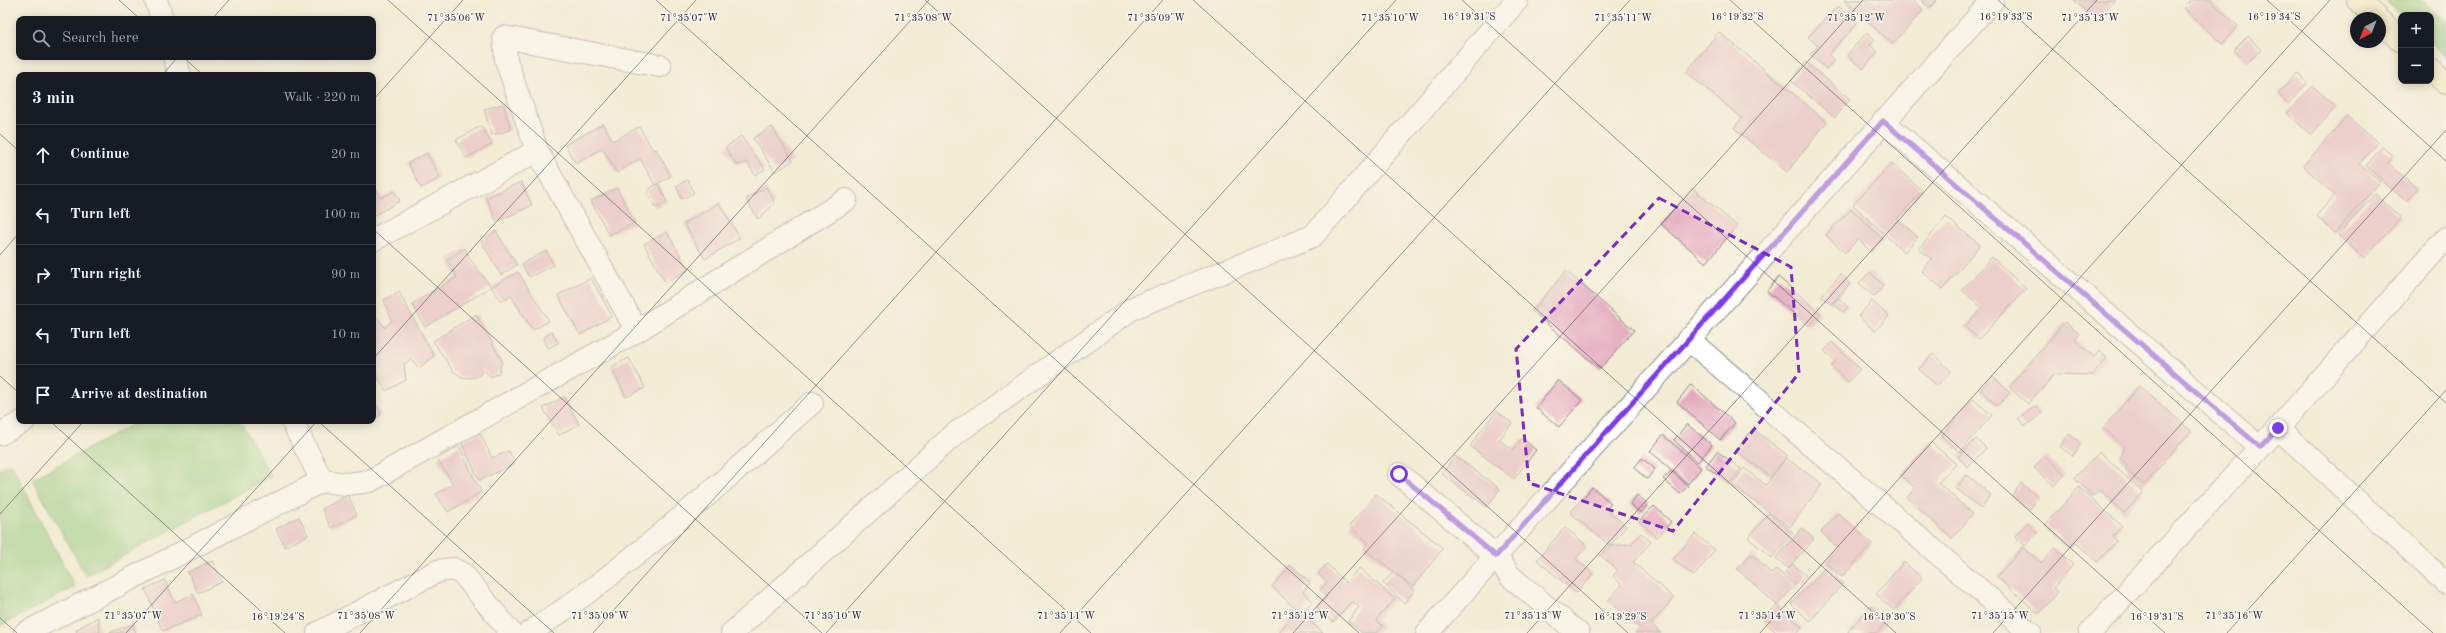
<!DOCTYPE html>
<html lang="en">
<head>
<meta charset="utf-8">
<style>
  :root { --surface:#171b24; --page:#242831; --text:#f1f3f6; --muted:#9ea1a6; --line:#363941 }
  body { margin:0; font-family:"Old Standard TT",serif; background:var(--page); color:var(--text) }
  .controls { position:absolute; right:12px; top:12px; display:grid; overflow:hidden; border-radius:8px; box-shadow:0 2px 10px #0003 }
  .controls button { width:36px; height:36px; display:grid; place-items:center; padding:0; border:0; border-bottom:1px solid var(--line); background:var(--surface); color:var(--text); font:20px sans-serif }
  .compass { position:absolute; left:2350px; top:12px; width:36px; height:36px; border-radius:50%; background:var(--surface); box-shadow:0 2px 10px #0003; rotate:222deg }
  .stop { position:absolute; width:12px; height:12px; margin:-9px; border:3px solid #7c3aed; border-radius:50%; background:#fff }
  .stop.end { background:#7c3aed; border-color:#fff; box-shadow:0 1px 4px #0008 }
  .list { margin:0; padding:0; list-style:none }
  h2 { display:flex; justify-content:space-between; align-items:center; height:52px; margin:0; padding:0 16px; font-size:17px }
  h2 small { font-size:13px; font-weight:400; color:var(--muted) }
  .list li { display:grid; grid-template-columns:26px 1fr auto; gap:12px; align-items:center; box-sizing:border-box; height:60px; padding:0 16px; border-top:1px solid var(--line) }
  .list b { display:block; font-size:15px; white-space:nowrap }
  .list em { font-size:13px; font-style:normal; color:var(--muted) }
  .icon { flex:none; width:22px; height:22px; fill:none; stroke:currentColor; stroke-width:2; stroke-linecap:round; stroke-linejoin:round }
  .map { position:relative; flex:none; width:2446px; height:633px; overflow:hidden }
  .search { position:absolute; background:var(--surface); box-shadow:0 2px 10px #0003; left:16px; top:16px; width:360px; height:44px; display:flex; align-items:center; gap:10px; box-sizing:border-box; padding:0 14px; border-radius:8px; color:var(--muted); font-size:15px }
  .panel { position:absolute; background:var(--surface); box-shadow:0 2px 10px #0003; left:16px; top:72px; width:360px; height:352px; border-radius:8px }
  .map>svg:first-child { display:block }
  .green { fill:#8fc77b; stroke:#58745b }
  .building { fill:#e4aabf }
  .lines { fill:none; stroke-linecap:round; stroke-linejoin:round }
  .minor-casing { stroke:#8a8788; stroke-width:24 }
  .tertiary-casing { stroke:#8a8788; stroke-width:24 }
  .secondary-casing { stroke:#8a8788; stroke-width:24 }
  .minor { stroke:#fff; stroke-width:22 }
  .tertiary { stroke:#fff; stroke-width:22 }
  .secondary { stroke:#f8e8c3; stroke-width:22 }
  .route { stroke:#7c3aed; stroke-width:5 }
  .marked { fill:none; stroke:#7b2cbf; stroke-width:3; stroke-dasharray:8 5; stroke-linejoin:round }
  .ticks { fill:none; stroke:#22223b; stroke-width:1; stroke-opacity:0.45 }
  .ticks-label { font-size:10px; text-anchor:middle; fill:#22223b; stroke:#fbf7ec; stroke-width:3; stroke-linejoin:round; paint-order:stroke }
</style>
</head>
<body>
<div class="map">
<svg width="2446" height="633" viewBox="0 0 2446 633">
  <rect width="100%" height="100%" fill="#fbf7ec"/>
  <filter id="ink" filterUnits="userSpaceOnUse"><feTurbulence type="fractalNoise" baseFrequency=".025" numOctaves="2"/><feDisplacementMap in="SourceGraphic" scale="8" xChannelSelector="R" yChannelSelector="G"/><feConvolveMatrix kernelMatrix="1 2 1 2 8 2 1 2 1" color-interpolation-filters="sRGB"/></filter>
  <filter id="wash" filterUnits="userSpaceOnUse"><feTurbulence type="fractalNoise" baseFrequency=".012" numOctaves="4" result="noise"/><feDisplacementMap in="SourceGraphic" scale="16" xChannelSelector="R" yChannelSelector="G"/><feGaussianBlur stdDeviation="0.9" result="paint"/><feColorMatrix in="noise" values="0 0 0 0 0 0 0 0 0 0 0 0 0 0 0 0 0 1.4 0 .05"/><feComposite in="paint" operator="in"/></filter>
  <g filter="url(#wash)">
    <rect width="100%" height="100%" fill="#f3ecd5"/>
    <path class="green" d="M2385,0h39l22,21v36l-15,-14v-28h-30z
      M139,421h101l31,55 -185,100 -54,-97z
      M11,463l64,124 -75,39v-158z"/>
    <g id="blocks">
      <path class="building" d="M1844,0h68l11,10 -30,34z
        M1921,0h16l-8,8z
        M2074,0h41l-19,21z
        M2192,0h18l28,26 -16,18 -38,-36z
        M1838,6l19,18 -29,31 6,5 -8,9 -16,-15 8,-8 -10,-9z
        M1719,32l108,90 -40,50 -53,-44 8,-10 -56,-46z
        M1867,32l8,8 -5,5 8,7 -15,17 -16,-14z
        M2248,36l13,14 -14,13 -13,-13z
        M1806,62l44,37 -15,19 -44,-37z
        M2297,73l10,10 -19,21 -10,-10z
        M2313,86l23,21 -25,28 -24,-22z
        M503,104l8,26 -19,5 -8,-26z
        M2347,116l31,27 -19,21 21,18 -45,51 -19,-17 19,-21 -32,-29z
        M603,124l10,17 26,-14 14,23 3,-1 15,27 -16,9h4l8,17 -12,6 -8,-17 8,-6 -15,-27 -23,15 -15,-25 -26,16 -11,-19z
        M481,126l11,18 -26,14 -10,-18z
        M772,127l21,34 -18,11 -22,-34z
        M741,136l24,33 -10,6 -8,-13 -10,3 -12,-17z
        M2382,147l11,9 -5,7 30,26 -11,13 -41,-36z
        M427,153l13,25 -19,10 -13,-25z
        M1892,163l30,28 -25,28 21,18 -14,15 -51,-47z
        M688,180l6,13 -12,6 -6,-13z
        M521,182l11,23 -35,17 -11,-24z
        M373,183l8,15 13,-7 6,10 -27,15z
        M766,187l9,16 -17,16 -12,-20z
        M617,188l18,35 -26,12 -18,-34z
        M1692,188l45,38 -31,37 -45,-39z
        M2375,194l26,24 -37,40 -26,-23z
        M719,203l21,35 -35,21 -21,-35z
        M1851,209l32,30 -12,13 -13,-13 -13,14 -19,-18z
        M1946,217l34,28 -37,44 -21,-18 10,-12 -13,-10z
        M496,231l21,34 -16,10 -20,-34z
        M667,232l21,38 -23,12 -21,-38z
        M465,248l5,11 21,28 -66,40 -13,-23 45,-27 -10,-17z
        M546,251l8,14 -25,12 -7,-13z
        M1992,257l34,32 -47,50 -14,-12 17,-19 -20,-18z
        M1566,271l68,59 -34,39 -68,-58z
        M518,272l31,49 -16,9 -22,-34 -9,5 -11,-14z
        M1870,272l14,14 -10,10 -15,-13z
        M1841,274l9,10 -19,20 -10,-8z
        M1778,277l43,36 -12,13 -42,-35z
        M591,278l21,38 -32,19 -22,-40z
        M399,292l35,64 -15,12 -8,-9 -7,5 2,16 -20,11 -13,-22v-57l12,16 7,-7 -8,-21z
        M1839,298l9,9 -5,5 -10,-9z
        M1872,301l17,15 -14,15 -17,-15z
        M476,314l26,47 -3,12 -8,4 -8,-8 -4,7 -9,2 -8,-1 -9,-6 -20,-30z
        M2065,322l14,12 -4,6 19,17 5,-6 8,7 -14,17 -38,-1 -27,30 -19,-17z
        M552,331l6,12 -10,5 -4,-10z
        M1832,342l28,27 -12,13 -17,-16 5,-4 -12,-11z
        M1933,354l18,17 -14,15 -18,-17z
        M629,358l16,30 -19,9 -15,-30z
        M1993,376l17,17 -13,13 -17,-16z
        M1558,380l24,20 -23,27 -23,-19z
        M1691,384l44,39 -15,17 -43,-38z
        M2139,386l52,45 -47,54 -18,-15 1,-5 -7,-7 4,-12 -21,-18z
        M373,397l8,18 -8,4z
        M564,397l15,27 -20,11 -16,-27z
        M1973,399l19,16 -32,37 -19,-16z
        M2036,406l6,8 -17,12 -7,-8z
        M1496,411l16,12 -13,17 14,10 9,-12 14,12 -22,29 -44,-33z
        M1687,424l25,21 -14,17 -24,-22z
        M1753,429l34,26 -16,22 -35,-26z
        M480,433l12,25 17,-7 6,13 -36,16 -18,-39z
        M2069,434l12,9 -8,13 -13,-9z
        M1663,435l38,33 -13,16 -38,-33z
        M1976,439l10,9 -18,19 -10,-10z
        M1931,442l25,22 -18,19 35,31 -21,24 -45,-40 8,-10 -14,-13z
        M459,446l22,46 -33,20 -12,-18 17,-10 -16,-25z
        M1717,451l24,18 -12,15 -23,-18z
        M2100,452l43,41 -19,20 -24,-23 -7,6 -19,-18z
        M1455,456l45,33 -13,18 -45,-33z
        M2045,456l20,18 -11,12 -20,-18z
        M1642,458l13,11 -8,10 -13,-11z
        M1786,458l36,26 -32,43 -58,-42 12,-17 22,17z
        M1671,471l17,15 -8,8 -17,-15z
        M1967,475l24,20 -10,14 -25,-21z
        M2021,483l18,14 -9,12 -18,-14z
        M1592,487l19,16 -5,6 20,17 -16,20 -40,-33z
        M2079,487l43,39 -10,11 5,4 -20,21 -22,-20 -5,5 -25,-22z
        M1376,494l67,54 -30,39 -17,-13 18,17 -10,12 -21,-20 11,-11 -30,-23 4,-7 -19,-16z
        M348,495l9,20 -26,13 -9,-19z
        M1637,495l11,9 -7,9 -11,-9z
        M1654,506l17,16 -14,16 -18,-17z
        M1769,513l24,20 -21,25 -24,-20z
        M1838,513l34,31 -30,33 -17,-15 13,-14 -17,-16z
        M299,517l9,18 -23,12 -9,-18z
        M2027,523l10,10 -12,13 -10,-10z
        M1565,527l22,19 -11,13 17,15 -17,19 -39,-33z
        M1802,528l12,11 -26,29 -12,-10z
        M1641,533l10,9 -18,20 41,36 -23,26 10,9h-26l5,-5 -32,-27 14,-16 -9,-9 5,-6 -18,-15 10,-9 21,-2z
        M1695,534l20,16 -21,26 -21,-17z
        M2023,547l18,16 14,-15 18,17 -20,23 5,4 -19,22 -42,-37z
        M1751,554l21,20 4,-5 19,16 -18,20 25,22 -5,6h-20l-14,-13 14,-15 -40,-36z
        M212,561l10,21 -24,11 -10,-21z
        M1904,562l18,16 -28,32 -18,-16z
        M1327,564l19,19 13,-15 36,31 -19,21 7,6 -6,7h-15l-14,-12 11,-14 -7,-6 -19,21 -16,-14 10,-11 -7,-7 7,-8 -9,-8z
        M1793,564l13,12 -8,9 -13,-13z
        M1291,565l19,17 -7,10 10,9 -11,12 -4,-2 25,22h-45l19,-23 -25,-23z
        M1825,568l18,16 -33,37 -19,-17z
        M165,580l10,22 18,-8 9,21 -39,16 -18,-42z
        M1870,606l17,15 -10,12h-30z
        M98,617l2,16h-23l-1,-3z
        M133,624l3,9h-27z"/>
    </g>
  </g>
  <g filter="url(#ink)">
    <use href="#blocks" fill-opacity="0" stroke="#8a8788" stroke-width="1"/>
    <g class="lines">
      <g class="minor-casing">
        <path id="minor" d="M156,0l6,19
          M174,57l6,18
          M1883,121l377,326
          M373,240l164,-89
          M637,331l-100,-180 -31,-91 -2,-23 156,29
          M1688,339l342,294
          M292,421l30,60
          M2278,428l168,155
          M0,434l24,-13
          M1399,474l97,82 14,20 68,57
          M25,633l297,-152 25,3 23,-3 267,-150 209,-131
          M318,633l120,-62 15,-2 11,6 47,58
          M529,633c102,-66 191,-150 283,-230
          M732,633l223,-199 178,-126 180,-72 204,-236
          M2090,633l188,-205 168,-190"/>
      </g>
      <g class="tertiary-casing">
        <path id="tertiary" d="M1427,633l566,-633"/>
      </g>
      <g class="secondary-casing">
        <path id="secondary" d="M2358,0l19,18
          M2380,21l21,20
          M2431,69l15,14"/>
      </g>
      <use href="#minor" class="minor"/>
      <use href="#tertiary" class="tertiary"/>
      <use href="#secondary" class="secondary"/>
    </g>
  </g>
  <g class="lines" filter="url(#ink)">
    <path class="route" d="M1399,474l97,82 387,-435 377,326 18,-19"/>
  </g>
  <path d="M0 0H2446V633H0ZM1659,198l132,69 8,106 -126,158 -144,-48 -13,-134z" fill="#f3ecd5" fill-opacity=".55" fill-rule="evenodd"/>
  <path class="marked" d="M1659,198l132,69 8,106 -126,158 -144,-48 -13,-134z"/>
  <path class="ticks" d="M119,0l21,19M388,0l703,633M656,0l703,633M925,0l703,633M1193,0l703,633M1462,0l703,633M1730,0l703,633M1998,0l448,403M2267,0l179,161M212,19l17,-19M183,57l20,18M162,75l16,-18M373,100l90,-100M0,134l19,17M373,229l449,404M0,255l19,-22M373,359l323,-359M0,376l19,17M50,421l235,212M318,421l236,212M0,514l84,-93M0,618l17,15M126,633l191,-212M360,633l569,-633M593,633l570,-633M826,633l570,-633M1060,633l570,-633M1293,633l570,-633M1527,633l570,-633M1760,633l570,-633M1993,633l453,-503M2227,633l219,-243"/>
  <g class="ticks-label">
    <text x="2274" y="20">16°19'34"S</text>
    <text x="1469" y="20">16°19'31"S</text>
    <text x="1737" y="20">16°19'32"S</text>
    <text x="2006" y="20">16°19'33"S</text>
    <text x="456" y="21">71°35'06"W</text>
    <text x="689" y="21">71°35'07"W</text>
    <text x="923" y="21">71°35'08"W</text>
    <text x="1390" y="21">71°35'10"W</text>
    <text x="1623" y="21">71°35'11"W</text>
    <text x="1856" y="21">71°35'12"W</text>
    <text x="1156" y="21">71°35'09"W</text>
    <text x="2090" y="21">71°35'13"W</text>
    <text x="133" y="619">71°35'07"W</text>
    <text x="366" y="619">71°35'08"W</text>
    <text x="600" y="619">71°35'09"W</text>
    <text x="833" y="619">71°35'10"W</text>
    <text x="1066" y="619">71°35'11"W</text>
    <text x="1300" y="619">71°35'12"W</text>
    <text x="1533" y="619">71°35'13"W</text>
    <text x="1767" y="619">71°35'14"W</text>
    <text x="2000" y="619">71°35'15"W</text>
    <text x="2234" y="619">71°35'16"W</text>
    <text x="278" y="620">16°19'24"S</text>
    <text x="1620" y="620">16°19'29"S</text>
    <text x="1889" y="620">16°19'30"S</text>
    <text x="2157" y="620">16°19'31"S</text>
  </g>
</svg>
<div class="controls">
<button>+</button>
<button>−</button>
</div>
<svg class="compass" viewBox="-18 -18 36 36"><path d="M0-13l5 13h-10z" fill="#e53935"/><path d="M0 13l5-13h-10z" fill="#9ea1a6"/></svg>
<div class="stop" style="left:1399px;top:474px"></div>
<div class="stop end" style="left:2278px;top:428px"></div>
<div class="search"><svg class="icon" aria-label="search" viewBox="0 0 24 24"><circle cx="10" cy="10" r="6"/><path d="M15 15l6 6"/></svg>Search here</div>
<section class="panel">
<h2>3 min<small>Walk · 220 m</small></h2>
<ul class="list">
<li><svg class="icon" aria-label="ahead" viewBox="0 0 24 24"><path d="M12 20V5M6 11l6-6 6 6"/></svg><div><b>Continue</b></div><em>20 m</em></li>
<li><svg class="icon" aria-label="left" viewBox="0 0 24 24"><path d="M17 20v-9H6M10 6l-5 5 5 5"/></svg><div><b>Turn left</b></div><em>100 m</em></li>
<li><svg class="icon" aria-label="right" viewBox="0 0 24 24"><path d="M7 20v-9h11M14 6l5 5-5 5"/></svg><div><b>Turn right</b></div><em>90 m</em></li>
<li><svg class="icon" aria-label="left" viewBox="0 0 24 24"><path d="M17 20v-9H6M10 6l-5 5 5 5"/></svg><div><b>Turn left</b></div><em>10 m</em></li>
<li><svg class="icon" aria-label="arrive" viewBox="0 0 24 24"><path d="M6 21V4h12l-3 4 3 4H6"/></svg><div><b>Arrive at destination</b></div></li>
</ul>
</section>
</div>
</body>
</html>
